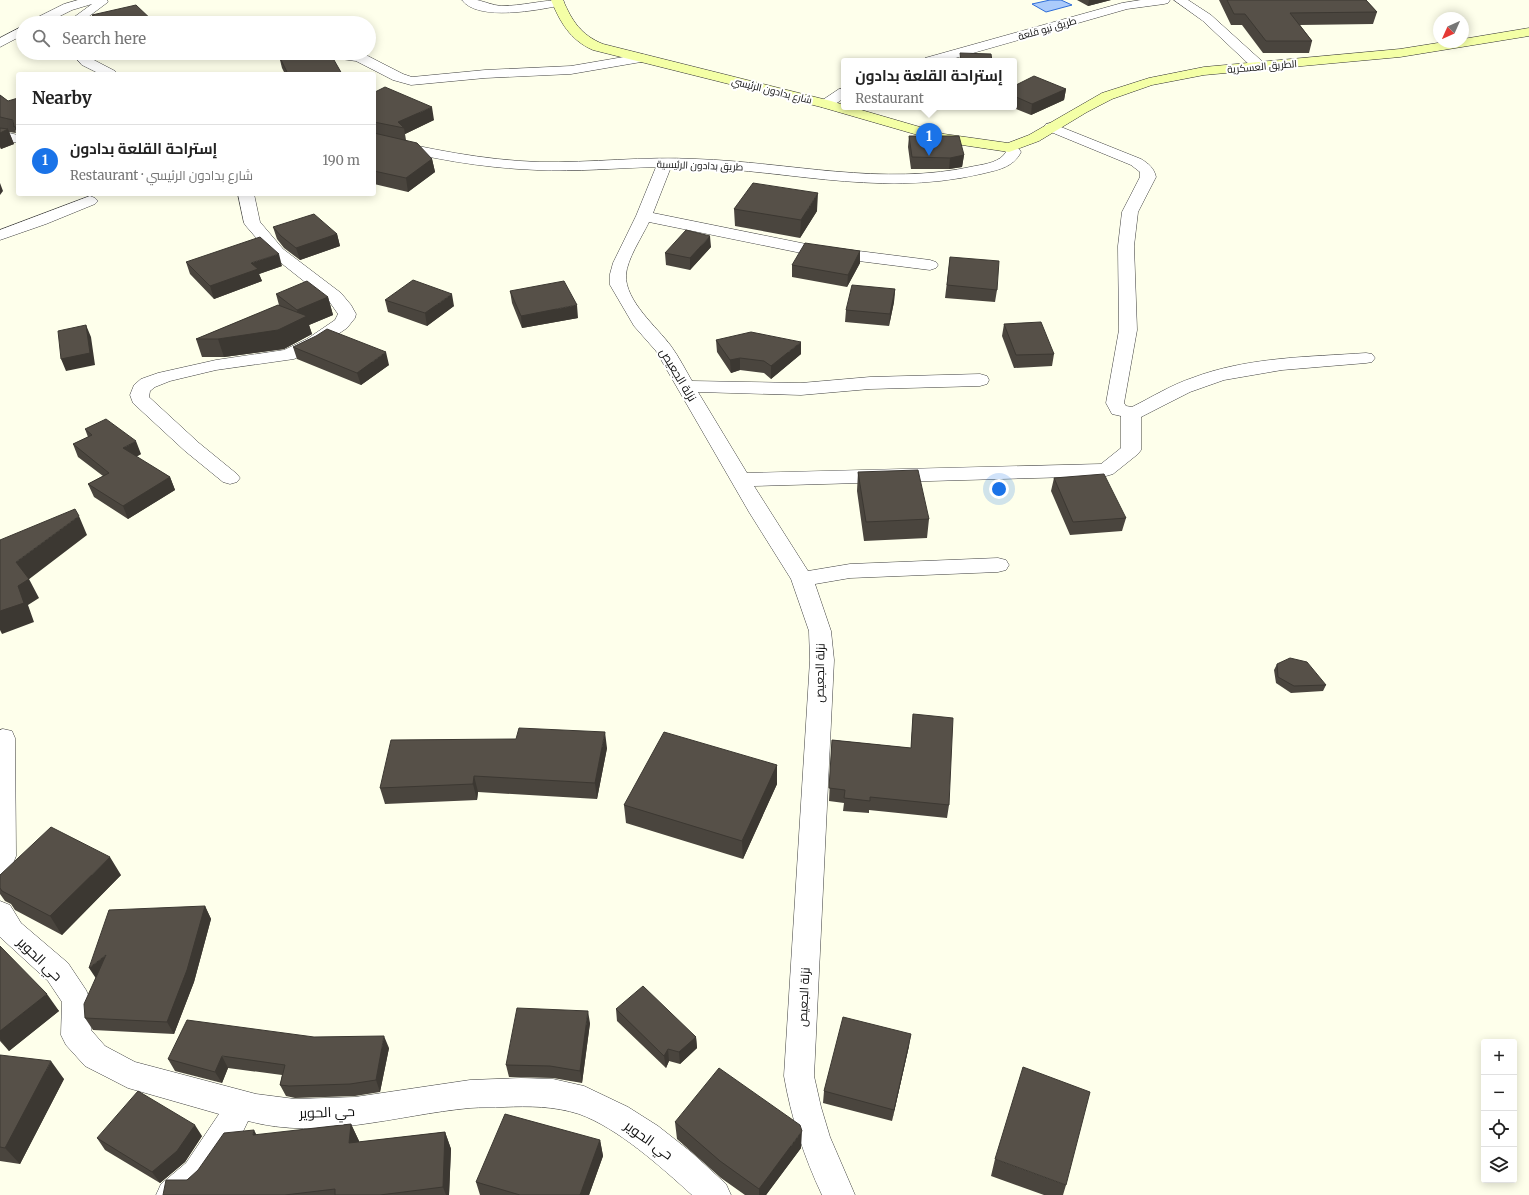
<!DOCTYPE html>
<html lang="en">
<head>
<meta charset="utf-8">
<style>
  :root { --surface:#fff; --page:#f6f6f6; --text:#222; --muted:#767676; --line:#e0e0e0; --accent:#1a73e8 }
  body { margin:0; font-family:Merriweather,Cairo,serif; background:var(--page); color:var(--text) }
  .controls { position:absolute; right:12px; bottom:12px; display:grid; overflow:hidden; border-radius:4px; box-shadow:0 2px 10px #0003 }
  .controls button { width:36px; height:36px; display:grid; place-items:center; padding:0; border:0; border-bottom:1px solid var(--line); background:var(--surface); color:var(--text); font:20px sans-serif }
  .compass { position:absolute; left:1433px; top:12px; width:36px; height:36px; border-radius:50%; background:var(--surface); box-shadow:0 2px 10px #0003; rotate:225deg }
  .you { position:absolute; left:999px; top:489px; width:14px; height:14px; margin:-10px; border:3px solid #fff; border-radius:50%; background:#1a73e8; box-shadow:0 0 0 6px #1a73e833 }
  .badge { display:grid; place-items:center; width:26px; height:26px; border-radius:50%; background:var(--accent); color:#fff; font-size:13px; font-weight:700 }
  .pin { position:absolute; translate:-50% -33px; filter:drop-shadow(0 1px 2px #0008) }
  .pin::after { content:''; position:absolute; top:21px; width:14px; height:12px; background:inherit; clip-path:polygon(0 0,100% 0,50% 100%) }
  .popup { position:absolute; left:841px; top:58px; width:176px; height:52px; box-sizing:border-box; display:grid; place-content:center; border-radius:4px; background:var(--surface); filter:drop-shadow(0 1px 3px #0005); font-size:13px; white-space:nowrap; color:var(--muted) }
  .popup b { font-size:15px; color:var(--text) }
  .popup::after { content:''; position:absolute; left:50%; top:100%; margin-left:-8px; border:8px solid transparent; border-top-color:var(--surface) }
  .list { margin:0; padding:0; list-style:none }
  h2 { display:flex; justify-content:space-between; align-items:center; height:52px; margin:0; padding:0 16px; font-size:17px }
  h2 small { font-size:13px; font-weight:400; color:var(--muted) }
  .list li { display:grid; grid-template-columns:26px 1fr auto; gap:12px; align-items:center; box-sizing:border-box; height:72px; padding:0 16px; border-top:1px solid var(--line) }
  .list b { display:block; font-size:15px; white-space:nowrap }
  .list p { margin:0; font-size:13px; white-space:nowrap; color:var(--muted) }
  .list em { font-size:13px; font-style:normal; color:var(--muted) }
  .icon { flex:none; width:22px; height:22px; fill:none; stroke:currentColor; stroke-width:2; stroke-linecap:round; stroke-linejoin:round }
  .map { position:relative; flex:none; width:1529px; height:1195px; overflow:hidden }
  .search { position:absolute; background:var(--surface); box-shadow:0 2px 10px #0003; left:16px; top:16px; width:360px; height:44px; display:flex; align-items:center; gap:10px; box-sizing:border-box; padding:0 14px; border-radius:22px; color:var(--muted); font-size:15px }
  .panel { position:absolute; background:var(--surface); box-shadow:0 2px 10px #0003; left:16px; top:72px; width:360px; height:124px; border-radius:4px }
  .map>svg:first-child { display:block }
  .water { fill:#abcbfb; stroke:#2d6cd8 }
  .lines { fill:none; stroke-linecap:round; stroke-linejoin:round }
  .minor-casing { stroke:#3f3f3f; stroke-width:1 }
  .secondary-casing { stroke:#2e2e2e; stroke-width:1 }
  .minor { fill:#fff; fill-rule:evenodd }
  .secondary { fill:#f4ffa6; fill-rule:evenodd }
  .wall { fill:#4a453e }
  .shaded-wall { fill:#3c3832 }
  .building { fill:#565048; stroke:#3c3832 }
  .labels { text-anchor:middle; stroke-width:4; stroke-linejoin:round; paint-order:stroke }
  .far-street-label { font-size:10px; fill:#0c0c0c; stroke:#fff }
  .street-label { font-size:12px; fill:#0c0c0c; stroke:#fff }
  .near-street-label { font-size:14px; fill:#0c0c0c; stroke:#fff }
</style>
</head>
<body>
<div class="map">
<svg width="1529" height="1195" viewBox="0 0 1529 1195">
  <rect width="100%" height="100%" fill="#feffeb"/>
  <path class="water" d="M1050,0h11l11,5 -26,7 -14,-8z"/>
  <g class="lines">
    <g class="minor-casing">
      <path id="minor" d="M78,0h29l1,2 -28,21h-14l26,-19 -20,6 -26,13h-16l2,-3 32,-16z
        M462,0c5,0 11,0 15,0 9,2 15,5 24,6 21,0 41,-6 62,-6l1,2 -2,3c-22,5 -85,17 -100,-5z
        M1141,0h29l-2,3 -4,1 -37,5 -182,52h-22l2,-3 197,-55z
        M1174,0h14l23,15 53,48 2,3 -2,3h-10l-51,-48z
        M23,26v9l-23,12v-9z
        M71,53h14l7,6 23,12 2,3h-17l-18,-9z
        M320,53l44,1 39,20 9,3 73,-7 86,-4 70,-12 5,1 2,3 -2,3 -5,1 -70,12 -86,4 -74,7 -18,-5 -37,-19 -30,-4 -5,-1z
        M844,88v10c-7,5 -14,11 -23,9l-2,-3 2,-3 18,-12z
        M1051,123l90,36c8,5 13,9 15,18l-18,35 -4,34 3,84 -13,73 2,3 6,1c20,-10 39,-22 60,-29 55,-21 116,-21 174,-25l6,1 3,4 -3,4 -6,1 -84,7 -58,10 -34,12 -49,25v33l-3,4 -25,20 -7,2 -352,10 54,85 42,-7 148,-6 8,2 3,5 -3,5 -8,2 -148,6 -35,6 16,47 3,29 -20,416 7,31 9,30 25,58h-33c-18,-38 -31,-78 -38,-119l26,-416 -1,-29 -18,-52 -42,-67 -93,-161 -22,-25 -24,-41v-11l3,-11 23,-47 20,-49c-40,1 -80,5 -119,3 -56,-2 -110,-12 -163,-26v-8c54,13 109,24 165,26 53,1 105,-6 157,-3 93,3 187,28 279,7 11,-2 25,-4 31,-14l-4,-4 2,-3c8,-2 13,0 17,7 -8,16 -24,18 -40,22 -107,25 -205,-8 -310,-7l-18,46 158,32 119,15 6,2 2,3 -2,3 -6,2 -119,-15 -162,-33c-7,15 -22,37 -23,53 -1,26 31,52 45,71 8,11 14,23 21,35l109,2 69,-6 110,-3 7,2 2,4 -2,4 -7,2 -110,3 -69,6 -103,-3 49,81 354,-9 20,-16v-32l-9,-2 -6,-11 13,-73 -1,-84 4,-34 18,-35v-5l-9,-7 -85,-35 -2,-3 2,-3z
        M0,131l18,4v8l-18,-4z
        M238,194h16l6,28 23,27 58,44 10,12 5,9 -1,4 -8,10 -28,19 -25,12 -78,11 -46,11 -15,6 -5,4 -1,6 50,46 38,31 3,4 -3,4 -7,2 -7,-2 -38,-31 -52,-48 -3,-8 4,-10 7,-6 17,-6 58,-13 68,-10 23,-11 28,-19 3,-6 -9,-13 -58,-46 -25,-29 -2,-3z
        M90,196l5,2 3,3 -3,3 -49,20 -46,16v-10z
        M3,729l9,2 3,7 1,118 -7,18 -9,3v-147z
        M0,901l10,4 11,18 47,40 18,27 4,9 1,31 14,16 30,16 121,32 39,5 60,-2 115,-17 51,-2 32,1 31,7 44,21 30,19 33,26 35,32 5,11h-39c-31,-28 -74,-67 -113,-81 -25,-8 -50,-8 -75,-7 -11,1 -23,0 -34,1 -74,7 -148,33 -222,13l-10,21 -30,43 -11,10h-41l5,-11 25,-21 33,-49 -91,-26 -43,-22 -19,-21 -5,-10 1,-33 -14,-21 -48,-44z"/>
    </g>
    <g class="secondary-casing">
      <path id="secondary" d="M551,0h12c9,21 18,35 40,44l228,57 13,4v2h7l93,27 64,9 21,-8 73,-42 47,-15 55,-11 196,-18 44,-7h19v-3l66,-11v8l-129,21 -196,18 -52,10 -40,14 -25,13 -48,29 -30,11 -67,-10 -121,-35 -228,-57c-23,-10 -33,-28 -42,-50z"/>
    </g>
    <use href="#minor" class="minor"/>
    <use href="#secondary" class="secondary"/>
  </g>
  <path class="wall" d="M1077,0h34l-23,6z
    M1219,0h147l11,12 -4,12 -73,1 12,16 -3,12h-46l-21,-28h-11z
    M92,15l63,8h-60z
    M279,56l63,18h-57l-3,-6z
    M1014,86l52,3 -2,11 -33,15 -20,-8h3z
    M374,91l60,29 -29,14 1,6 26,19 3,13 -27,20 -34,-8z
    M0,95l8,6 8,32 -7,-1 5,12 -13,5 -1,-2z
    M909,136l55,19 -2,12 -13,2h-38l-3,-22z
    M734,209l83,2 -17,27 -65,-12z
    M273,227l64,7 3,12 -40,14 -16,-12 -7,-9z
    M711,247l-21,23 -24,-5 -1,-12z
    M860,251v12l-13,24 -55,-10v-12z
    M950,257l47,33 -2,12 -50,-4z
    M186,262l96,4 -23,8 3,7 -48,18 -24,-25z
    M895,289l-1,13 -5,24 -44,-4 1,-12z
    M510,291l68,27 -56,10 -10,-25z
    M276,294l52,3 5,18 -24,10 3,9 -28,15 -60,8h-22l-6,-18 83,-34z
    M385,300l69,6 -27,20 -39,-14z
    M1004,324l50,30 -2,12 -38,2 -12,-32z
    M716,340l85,14 -30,25 -7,-6 -24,-3 -9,3 -14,-21z
    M293,347l96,18 -28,20 -64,-26z
    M85,429l56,25 -5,3 34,20 5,13 -47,29 -34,-22 -6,-13 15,-8 -25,-19 -5,-13 15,-7z
    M858,472l71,47 -2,19 -63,3 -7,-50z
    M1054,478l72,40 -4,13 -52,4 -19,-44z
    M1277,664l49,21 -3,6 -32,2 -15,-10 -2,-13z
    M913,714l36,91 -2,13 -78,-8v3l-26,-2 1,-8 -15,-2 3,-61 79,8z
    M516,739l91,9 -10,51 -119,-7 -1,8 -92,4 -5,-16z
    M777,765v19l-34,75 -117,-36 -2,-18z
    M0,875h121l-59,60 -47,-25 -4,-6 -6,-3 -5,-7z
    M205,906l6,13 -17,63 -20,52 -81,-4 -8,-12z
    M0,946l59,65 -50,40 -9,-10z
    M616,1009l80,28 1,11 -17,16 -11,-3 -3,7 -49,-47z
    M590,1023l-8,60 -29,-5 -44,-1 -3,-12z
    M909,1046l-17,75 -69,-18 1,-12z
    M389,1048l-9,44 -25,4 -60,2 -9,-2 -6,-11 2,-10 -54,-7 -6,15 -47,-12 -7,-12z
    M0,1055l64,24 -44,85 -20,-3z
    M675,1122l126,26 -35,47h-21l-24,-17 -44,-39z
    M351,1124l8,17v1l86,-10 6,17 -2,46h-286l93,-60z
    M202,1136l-17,26 -25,21 -55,-33 -8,-12z
    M600,1140l3,16 -14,39h-109l-4,-13z
    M995,1159l71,26 -3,10h-19l-53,-19z"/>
  <path class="shaded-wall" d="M1089,0h22l-23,6z
    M1066,89l-2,11 -33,15 1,-11z
    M432,107l2,13 -29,14 -1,-6 -6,-6z
    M18,125v12l-4,-10z
    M8,129l6,15 -13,5 -1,-3v-13z
    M964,155l-2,12 -13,2 1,-11z
    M432,159l3,13 -27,20 -2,-14z
    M0,183l3,8 -3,4z
    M818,193l-1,18 -17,27 1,-18z
    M337,234l3,12 -40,14 -4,-12z
    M710,236l1,11 -21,23v-12z
    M860,251v12l-13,24 1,-12z
    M279,254l3,12 -23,8 3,7 -48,18 -4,-13 41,-23z
    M895,289l-1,13 -5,24 1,-12z
    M452,294l2,12 -27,20 -2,-13z
    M328,297l5,18 -24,10 3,9 -28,15 -60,8 -6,-18 81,-19 -2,-10z
    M577,305l1,13 -56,10 -1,-12z
    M86,325l5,12 4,28 -29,6 -5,-12z
    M801,342v12l-30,25v-13z
    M386,352l3,13 -28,20 -4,-12z
    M740,358v12l-9,3 -1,-13z
    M136,441l5,13 -13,7 -5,-13z
    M170,477l5,13 -47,29 -5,-13z
    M79,516l8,19 -59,45 1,-1 10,19 -11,7 6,17 -32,12 -2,-4v-19l18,-25 -2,-24z
    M605,732l2,16 -10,51 -2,-16z
    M777,765v19l-34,75 -1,-18z
    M474,776l4,16 -1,8 -4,-16z
    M110,857l11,18 -59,60 -12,-19z
    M205,906l6,13 -17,63 -20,52 -7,-12z
    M106,955l-9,25 -8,-12z
    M47,994l12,17 -50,40 -9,-12v-8z
    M588,1011l2,12 -8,60 -2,-12z
    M911,1034l-2,12 -17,75 2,-11z
    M384,1036l5,12 -9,44 -4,-12z
    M696,1037l1,11 -17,16 -1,-12z
    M668,1049l1,12 -3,7 -2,-12z
    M222,1056l6,12 -6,15 -7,-11z
    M51,1061l13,18 -44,85 -15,-16z
    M351,1124l8,17 -2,19 -8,-17z
    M195,1125l7,11 -17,26 -25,21 -8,-11z
    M254,1130l9,17 -10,-12z
    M802,1131l-1,17 -35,47h-7v-6z
    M445,1132l6,17 -2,46h-3l-3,-8z
    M600,1140l3,16 -14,39h-9z"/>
  <path class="building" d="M1227,0h139l11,12 -87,1 22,28h-46l-21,-27h-11z
    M136,5l19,18h-49l-14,-8z
    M294,53h36l12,21h-54l-9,-18z
    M960,53l31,1 1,7h-31z
    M1034,76l32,13 -34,15 -18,-8v-10z
    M385,87l47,20 -34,15 6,6 -30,-6v-31l1,1z
    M0,95l8,6 10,-3v27l-4,2 -1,-7 -13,-3z
    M0,128l8,1 -8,4z
    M374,133l43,10 15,16 -26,19 -32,-7z
    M909,136h50l5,19 -14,3 -38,-1z
    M753,183l65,10 -17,27 -67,-11z
    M314,214l23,20 -41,14 -15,-12 -8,-9z
    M686,230l24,6 -20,22 -25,-5z
    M260,237l19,17 -28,9 7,6 -48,17 -24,-24z
    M805,243l55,8 -12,24 -56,-10z
    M950,257l49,4 -2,29 -50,-5z
    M413,280l39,14 -27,19 -40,-13z
    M307,281l21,16 -31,13 -21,-16z
    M564,281l13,24 -56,11 -11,-25z
    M852,285l43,4 -5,25 -44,-4z
    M278,305l29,11 -29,14 -60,9h-22z
    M1041,322l13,32 -38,1 -12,-31z
    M86,325l4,28 -29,6 -3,-28z
    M327,329l59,23 -29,21 -64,-26 23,-11z
    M751,332l50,10 -30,24 -7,-5 -24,-3 -10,2 -14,-20z
    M106,419l30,22 -13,7 47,29 -47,29 -35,-22 21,-11 -36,-29 19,-9 -7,-6z
    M918,470l11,49 -63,3 -8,-50z
    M1104,474l22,44 -53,4 -19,-44z
    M75,509l4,7 -63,46 13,17 -11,7 6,17 -24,8v-71z
    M1290,658l17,4 19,23 -32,1 -16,-9 -1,-13z
    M913,714l40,4 -4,87 -79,-8v4l-26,-3 1,-8 -16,-2 3,-48 79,8z
    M519,728l86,4 -10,51 -121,-7 -1,8 -93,4 11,-48 125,-1z
    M664,732l113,33 -35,76 -118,-36z
    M51,827l59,30 -60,59 -48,-25 -2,-3v-13z
    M205,906l-18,64 -20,52 -82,-4 -1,-14 22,-49 -17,13 20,-58z
    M0,946l47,48 -47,37z
    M643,986l53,51 -17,15 -11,-3 -4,7 -48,-47z
    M517,1008l71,3 -8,60 -30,-5 -44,-1z
    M843,1017l68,17 -17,76 -70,-19z
    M187,1020l127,17 70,-1 -8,44 -26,4 -61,2 -9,-1 5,-20 -63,-9 -7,16 -47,-13z
    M0,1055l51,6 -46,87 -5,-1z
    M1023,1067l67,25 -24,93 -71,-26z
    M719,1068l81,57 2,6 -43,58 -39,-28 -45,-39z
    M138,1091l57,34 -18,26 -25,21 -55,-34z
    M505,1114l95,26 -20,55h-60l-44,-13z
    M351,1124l-2,19 96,-11 -2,55 -63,8h-45v-6l-50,6h-122l3,-15h21l11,-10 26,-37 30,-3 -1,5z"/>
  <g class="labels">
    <g class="far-street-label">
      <text transform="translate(1047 28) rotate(-16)" y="4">طريق نيو قلعة</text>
      <text transform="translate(1262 66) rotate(-5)" y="4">الطريق العسكرية</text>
      <text transform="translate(772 90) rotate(14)" y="4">شارع بدادون الرئيسي</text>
      <text transform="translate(700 165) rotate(2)" y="4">طريق بدادون الرئيسية</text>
    </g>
    <g class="street-label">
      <text transform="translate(678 375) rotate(59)" y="4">نزلة الجعيص</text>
      <text transform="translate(820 673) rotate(-89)" y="4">نزلة الجعيص</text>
      <text transform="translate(804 997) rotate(-87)" y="4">نزلة الجعيص</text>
    </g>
    <g class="near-street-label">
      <text transform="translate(40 959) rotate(44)" y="5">حي الحوير</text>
      <text transform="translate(327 1112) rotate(-2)" y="5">حي الحوير</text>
      <text transform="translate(649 1140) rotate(36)" y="5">حي الحوير</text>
    </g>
  </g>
</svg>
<div class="controls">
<button>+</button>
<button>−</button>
<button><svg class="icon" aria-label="locate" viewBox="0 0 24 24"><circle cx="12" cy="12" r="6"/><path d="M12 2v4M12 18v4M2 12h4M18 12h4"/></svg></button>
<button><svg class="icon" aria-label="layers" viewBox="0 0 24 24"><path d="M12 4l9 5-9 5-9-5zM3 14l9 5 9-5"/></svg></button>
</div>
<svg class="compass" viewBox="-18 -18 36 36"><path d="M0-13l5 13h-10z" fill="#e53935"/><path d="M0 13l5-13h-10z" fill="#767676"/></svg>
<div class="you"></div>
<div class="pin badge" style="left:929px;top:156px">1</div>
<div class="popup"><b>إستراحة القلعة بدادون</b>Restaurant</div>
<div class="search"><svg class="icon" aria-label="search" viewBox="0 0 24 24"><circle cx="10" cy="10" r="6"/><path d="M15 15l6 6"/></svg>Search here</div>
<section class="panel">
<h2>Nearby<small></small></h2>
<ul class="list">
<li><span class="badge">1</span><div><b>إستراحة القلعة بدادون</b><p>Restaurant · شارع بدادون الرئيسي</p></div><em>190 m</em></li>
</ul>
</section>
</div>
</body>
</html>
